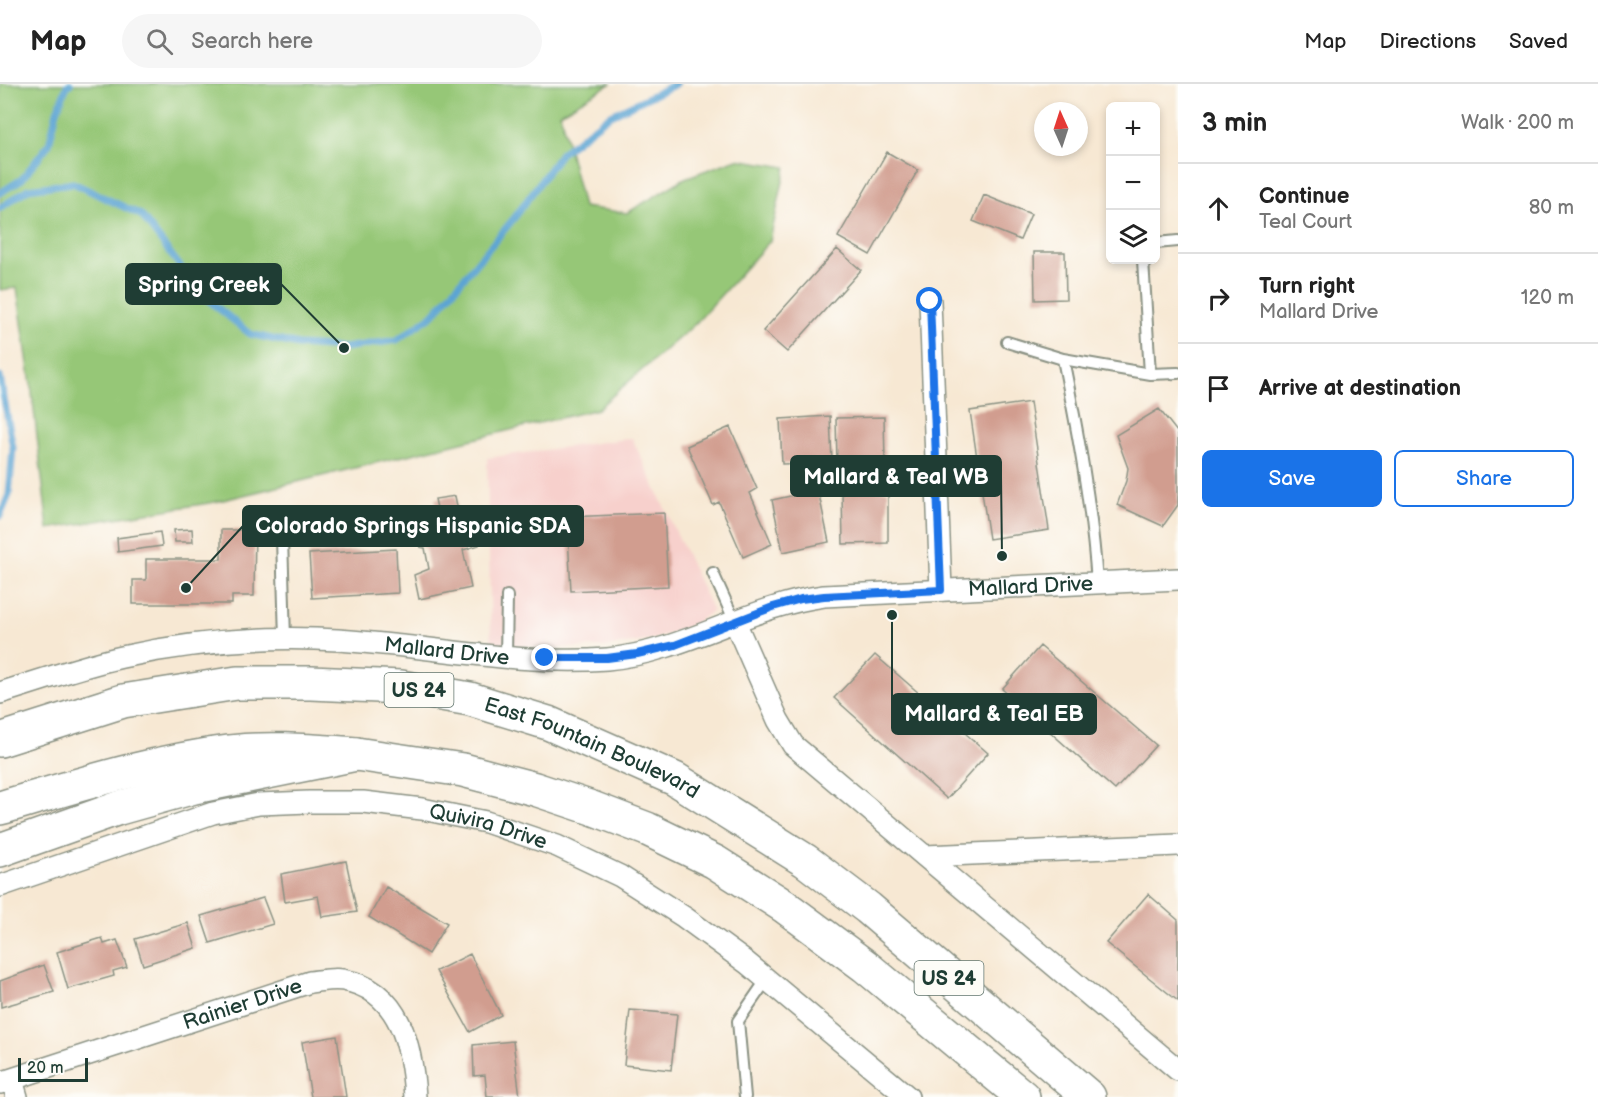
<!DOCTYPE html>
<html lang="en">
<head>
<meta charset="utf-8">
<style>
  :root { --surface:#fff; --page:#f6f6f6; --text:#222; --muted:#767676; --line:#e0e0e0; --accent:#1a73e8 }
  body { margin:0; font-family:"Balsamiq Sans",sans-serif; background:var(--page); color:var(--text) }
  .controls { position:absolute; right:18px; top:18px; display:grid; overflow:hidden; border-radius:9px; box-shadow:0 3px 9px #0003 }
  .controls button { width:54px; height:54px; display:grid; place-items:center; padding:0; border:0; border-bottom:2px solid var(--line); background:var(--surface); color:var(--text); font:30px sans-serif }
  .compass { position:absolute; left:1034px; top:18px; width:54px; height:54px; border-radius:50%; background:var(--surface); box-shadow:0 3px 9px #0003; rotate:357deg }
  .scale { position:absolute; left:18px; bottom:15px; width:70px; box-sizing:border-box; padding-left:6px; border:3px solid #1f3d34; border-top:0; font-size:16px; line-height:21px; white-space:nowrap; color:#1f3d34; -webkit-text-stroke:4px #fdfcf7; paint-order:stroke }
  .stop { position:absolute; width:18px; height:18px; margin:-14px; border:4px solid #1a73e8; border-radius:50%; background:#fff }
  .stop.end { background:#1a73e8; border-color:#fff; box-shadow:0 2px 6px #0008 }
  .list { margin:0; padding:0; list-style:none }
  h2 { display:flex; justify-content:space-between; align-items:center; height:78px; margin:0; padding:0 24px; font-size:26px }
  h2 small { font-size:20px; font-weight:400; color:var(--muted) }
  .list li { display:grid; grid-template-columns:39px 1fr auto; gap:18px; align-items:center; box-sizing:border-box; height:90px; padding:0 24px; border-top:2px solid var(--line) }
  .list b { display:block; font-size:22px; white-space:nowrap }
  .list p { margin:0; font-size:20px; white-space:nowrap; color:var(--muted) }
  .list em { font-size:20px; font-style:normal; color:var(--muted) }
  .actions { display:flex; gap:12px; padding:18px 24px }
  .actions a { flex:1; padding:14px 0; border:2px solid var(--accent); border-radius:9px; text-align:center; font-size:21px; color:var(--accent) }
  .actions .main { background:var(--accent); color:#fff }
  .icon { flex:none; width:33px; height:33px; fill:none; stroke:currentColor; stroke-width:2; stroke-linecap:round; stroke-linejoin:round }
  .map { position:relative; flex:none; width:1178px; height:1013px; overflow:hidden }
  header { display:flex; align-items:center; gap:36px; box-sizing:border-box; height:84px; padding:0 30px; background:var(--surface); border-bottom:2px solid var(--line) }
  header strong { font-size:28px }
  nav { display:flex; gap:33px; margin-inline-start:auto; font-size:21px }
  .search { width:420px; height:54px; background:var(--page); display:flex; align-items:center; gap:15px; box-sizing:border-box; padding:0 21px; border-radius:33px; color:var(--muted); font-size:22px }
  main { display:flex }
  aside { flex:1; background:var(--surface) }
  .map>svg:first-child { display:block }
  .built { fill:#f7d0cc }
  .green { fill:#96c777; stroke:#5a8256; stroke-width:1.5 }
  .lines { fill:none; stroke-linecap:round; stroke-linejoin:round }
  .stream { stroke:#5ca4d3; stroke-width:7 }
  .building { fill:#d19d8f }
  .service-casing { stroke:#8b9284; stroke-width:14 }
  .minor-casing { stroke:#8b9284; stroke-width:24 }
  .trunk-casing { stroke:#8b9284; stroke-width:36 }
  .motorway-casing { stroke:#8b9284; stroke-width:36 }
  .service { stroke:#fff; stroke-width:10 }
  .minor { stroke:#fff; stroke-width:21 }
  .trunk { stroke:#fff; stroke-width:33 }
  .motorway { stroke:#fff; stroke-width:33 }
  .route { stroke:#1a73e8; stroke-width:8 }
  .labels { text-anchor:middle; stroke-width:5; stroke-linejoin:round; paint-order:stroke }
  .shield { fill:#fdfcf7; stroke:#62766e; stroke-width:1.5 }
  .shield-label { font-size:20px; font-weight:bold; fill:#1f3d34 }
  .street-label { font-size:21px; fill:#1f3d34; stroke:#fdfcf7 }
  .leader { fill:none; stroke:#1f3d34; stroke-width:2 }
  .callout-dot { fill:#1f3d34; stroke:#fdfcf7; stroke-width:2 }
  .callout { fill:#1f3d34; stroke:#1f3d34; stroke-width:2 }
  .callout-label { font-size:22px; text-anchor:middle; font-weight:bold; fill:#fff }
</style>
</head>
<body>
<header>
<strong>Map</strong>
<div class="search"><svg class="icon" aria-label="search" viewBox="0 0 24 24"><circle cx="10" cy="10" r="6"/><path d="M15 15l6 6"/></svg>Search here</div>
<nav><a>Map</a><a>Directions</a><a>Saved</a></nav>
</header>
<main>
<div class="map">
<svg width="1178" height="1013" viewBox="0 0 1178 1013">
  <rect width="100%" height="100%" fill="#fdfcf7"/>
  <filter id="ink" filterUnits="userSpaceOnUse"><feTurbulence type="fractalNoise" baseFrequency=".0167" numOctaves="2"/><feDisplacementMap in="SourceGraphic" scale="12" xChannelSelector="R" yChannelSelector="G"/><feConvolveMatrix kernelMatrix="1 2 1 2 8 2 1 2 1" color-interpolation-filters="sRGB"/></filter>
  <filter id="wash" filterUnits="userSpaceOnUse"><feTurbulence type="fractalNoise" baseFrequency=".008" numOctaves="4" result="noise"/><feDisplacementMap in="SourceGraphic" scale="24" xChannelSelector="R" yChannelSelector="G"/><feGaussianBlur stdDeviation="1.35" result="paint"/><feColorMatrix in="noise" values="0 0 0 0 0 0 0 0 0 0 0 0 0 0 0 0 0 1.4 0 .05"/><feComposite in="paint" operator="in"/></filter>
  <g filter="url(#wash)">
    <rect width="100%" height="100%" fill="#f7e8d3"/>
    <path class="built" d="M632,354l81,173 -25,16 -37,13 -44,7 -50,1 -66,-4 -4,-186z"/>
    <path class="green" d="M0,0h610l-50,29 23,94 44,6 58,-35 52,-19 49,8 -16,74 -75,83 -98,85 -382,93 -167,27 -17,-144 -14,-97 -17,2z"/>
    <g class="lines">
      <path class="stream" d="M0,109l22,-14 27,-35 8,-33 10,-25 3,-2
        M0,124l28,-19 45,-6 68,32 61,80 48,39 48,11 46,3 53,-8 36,-25 82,-98 46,-64 48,-37 67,-32
        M0,293l13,71 -4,47 -9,21"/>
    </g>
    <g id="blocks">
      <path class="building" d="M887,68l31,18 -48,85 -32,-18z
        M984,111l47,19 -11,26 -47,-19z
        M837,165l24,21 -74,82 -24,-21z
        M1034,168h31l1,47 -31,1z
        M1030,318l19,128 -60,9 -19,-128z
        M1159,325l19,24v72l-15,21 -46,-21 9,-24 2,-13 -12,-33z
        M830,332l2,46 -50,2 -2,-45z
        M884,333l1,45 -48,1 -1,-45z
        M730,343l27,62 -7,4 22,51 -29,13 -24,-55 -6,3 -26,-59z
        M818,406l11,52 -46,10 -11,-52z
        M842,406h46v53l-45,1z
        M455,412l4,20 12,-3 8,32 -16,5 8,38 -52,11 -5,-24 15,-6 -4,-21 -5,-1 -5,-18 18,-6 -3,-13 7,-2 -2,-9z
        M664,429l4,73 -97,5 -4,-74z
        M192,445l1,13h-18l-1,-12z
        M221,446h34l-1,66h-22v8h-99v-24h13v-21h75z
        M160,448l2,14 -44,6 -1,-14z
        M396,465l2,44 -86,5 -3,-44z
        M1040,562l116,99 -41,45 -113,-101z
        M875,571l113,98 -41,46 -113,-101z
        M346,777l11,51 -35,5 -4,-21 -33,6 -4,-28z
        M386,803l61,36 -19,31 -59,-37z
        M1148,810l30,26v81l-72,-58z
        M263,814l10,26 -63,19 -9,-27z
        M188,839l8,25 -53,17 -8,-26z
        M102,854l2,6 13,-4 10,27 -14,4 1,5 -46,13 -11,-37z
        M470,870l31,61 -31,17 -34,-61z
        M44,881l10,27 -53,15 -1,-26z
        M630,926l47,4 -6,56 -47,-5z
        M337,952l9,61h-35l-9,-55z
        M513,957l7,56h-33l-2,-22 -11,1 -1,-31z"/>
    </g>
  </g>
  <g filter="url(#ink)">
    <use href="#blocks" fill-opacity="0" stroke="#8b9284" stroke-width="1.5"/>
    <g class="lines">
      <g class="service-casing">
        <path id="service" d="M1156,159l22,-2
          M1143,176l7,114 28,-1
          M1007,258l56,17c15,74 29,149 34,224
          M1063,275l87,15
          M713,489l22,49
          M285,555l-3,-101 10,-9 73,-7
          M506,572l1,-60
          M745,1013l-7,-76 29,-42"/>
      </g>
      <g class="minor-casing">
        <g id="minor">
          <path d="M930,217l11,289"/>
          <path d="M735,538l43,98 15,25 385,325"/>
          <path id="s1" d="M0,609c40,-12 81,-27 122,-36 64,-14 130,-20 194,-18 97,3 194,27 291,20 78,-7 141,-53 217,-63l354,-17"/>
          <path d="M925,772l253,-11"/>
          <path id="s2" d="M0,802l213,-73 46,-9 50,-2h54l59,7 64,13 71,24 63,30 64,41 63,46 161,134"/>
          <path d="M12,996l5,17"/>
          <path id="s3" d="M0,999l310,-101c10,-1 23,-4 33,-2 58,10 69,68 72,117"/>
        </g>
      </g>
      <g class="trunk-casing">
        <g id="trunk">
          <path id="s4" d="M0,656l123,-39 114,-18h74l90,4 69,12 78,24 127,56 131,82 62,47 221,189"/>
          <path d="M0,766l119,-42 75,-21 162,-33 107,16 72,19 57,19 55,21 68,33 69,44 81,60 158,131"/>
        </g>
      </g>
      <g class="motorway-casing">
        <path id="motorway" d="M0,724c75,-22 150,-46 228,-56 43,-5 85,-1 128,2"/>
      </g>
      <use href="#service" class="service"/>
      <use href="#minor" class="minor"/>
      <use href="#trunk" class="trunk"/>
      <use href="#motorway" class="motorway"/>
    </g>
  </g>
  <g class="lines" filter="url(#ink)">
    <path class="route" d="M545,574h62l30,-4 38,-9 98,-38 28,-8 23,-3 117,-6 -11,-289"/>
  </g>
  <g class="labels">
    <g class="shield">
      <rect x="384.5" y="589" width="69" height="34" rx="4.5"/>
      <rect x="914.5" y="877" width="69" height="34" rx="4.5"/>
    </g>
    <g class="shield-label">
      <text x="419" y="613">US 24</text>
      <text x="949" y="901">US 24</text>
    </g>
    <g class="street-label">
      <text dy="7" stroke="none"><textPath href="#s1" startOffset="1048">Mallard Drive</textPath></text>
      <text dy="7" stroke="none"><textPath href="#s1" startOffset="454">Mallard Drive</textPath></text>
      <text dy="7" stroke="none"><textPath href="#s4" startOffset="610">East Fountain Boulevard</textPath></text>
      <text dy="7" stroke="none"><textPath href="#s2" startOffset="504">Quivira Drive</textPath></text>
      <text dy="7" stroke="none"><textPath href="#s3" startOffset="255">Rainier Drive</textPath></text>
    </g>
  </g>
  <path class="leader" d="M344 264L281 200M1002 472L1001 392M186 504L243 442M892 531L892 630"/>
  <g class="callout-dot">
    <circle cx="344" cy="264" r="6"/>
    <circle cx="1002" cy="472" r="6"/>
    <circle cx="186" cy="504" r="6"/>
    <circle cx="892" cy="531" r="6"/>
  </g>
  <g class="callout">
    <rect x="126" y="180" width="155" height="40" rx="6"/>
    <rect x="791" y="372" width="210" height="40" rx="6"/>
    <rect x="243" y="422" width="340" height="40" rx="6"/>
    <rect x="892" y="610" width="204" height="40" rx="6"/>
  </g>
  <g class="callout-label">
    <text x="204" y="208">Spring Creek</text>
    <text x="896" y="400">Mallard &amp; Teal WB</text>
    <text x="413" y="449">Colorado Springs Hispanic SDA</text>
    <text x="994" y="637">Mallard &amp; Teal EB</text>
  </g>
</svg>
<div class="controls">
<button>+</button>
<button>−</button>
<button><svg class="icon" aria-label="layers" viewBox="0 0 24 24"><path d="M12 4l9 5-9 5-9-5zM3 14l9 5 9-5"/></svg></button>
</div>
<svg class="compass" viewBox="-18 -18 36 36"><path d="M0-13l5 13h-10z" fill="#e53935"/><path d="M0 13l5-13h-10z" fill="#767676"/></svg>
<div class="scale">20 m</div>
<div class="stop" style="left:930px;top:217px"></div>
<div class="stop end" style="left:545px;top:574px"></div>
</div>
<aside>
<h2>3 min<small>Walk · 200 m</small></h2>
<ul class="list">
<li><svg class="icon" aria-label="ahead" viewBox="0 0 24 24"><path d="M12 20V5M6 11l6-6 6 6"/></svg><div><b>Continue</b><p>Teal Court</p></div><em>80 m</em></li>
<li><svg class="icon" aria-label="right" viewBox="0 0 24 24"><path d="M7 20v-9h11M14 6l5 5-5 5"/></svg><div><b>Turn right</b><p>Mallard Drive</p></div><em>120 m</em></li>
<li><svg class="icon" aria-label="arrive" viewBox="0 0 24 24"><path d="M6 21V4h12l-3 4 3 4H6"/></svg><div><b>Arrive at destination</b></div></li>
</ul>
<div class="actions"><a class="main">Save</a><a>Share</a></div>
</aside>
</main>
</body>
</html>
